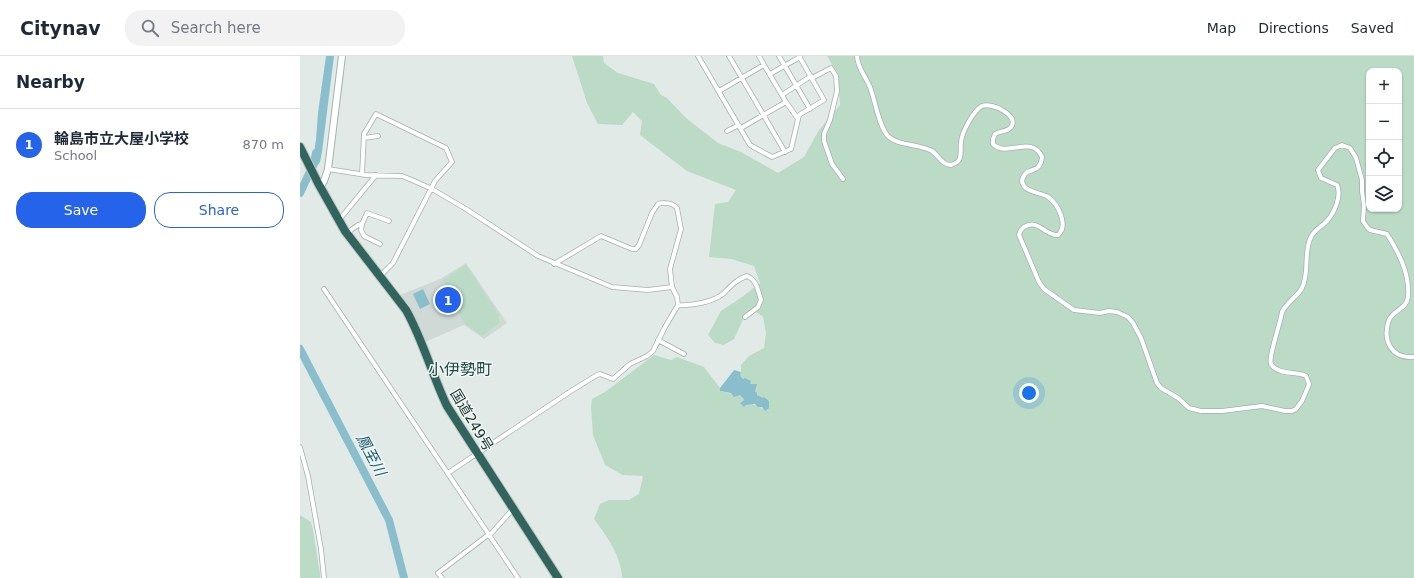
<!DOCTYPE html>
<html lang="en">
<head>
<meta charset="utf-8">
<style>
  :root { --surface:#fff; --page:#f2f2f3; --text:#1f2937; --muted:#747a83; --line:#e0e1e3; --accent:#2563eb }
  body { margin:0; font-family:"DejaVu Sans","Noto Sans JP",sans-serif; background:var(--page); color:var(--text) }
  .controls { position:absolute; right:12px; top:12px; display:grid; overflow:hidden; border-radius:8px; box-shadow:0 1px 3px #0004 }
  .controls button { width:36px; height:36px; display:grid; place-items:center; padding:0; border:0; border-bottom:1px solid var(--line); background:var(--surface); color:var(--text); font:20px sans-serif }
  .you { position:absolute; left:729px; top:337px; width:14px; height:14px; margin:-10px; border:3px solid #fff; border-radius:50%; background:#1a73e8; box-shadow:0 0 0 6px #1a73e833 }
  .badge { display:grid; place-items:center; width:26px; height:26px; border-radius:50%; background:var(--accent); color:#fff; font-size:13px; font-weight:700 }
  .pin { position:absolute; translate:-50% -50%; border:2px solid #fff; box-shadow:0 1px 4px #0006 }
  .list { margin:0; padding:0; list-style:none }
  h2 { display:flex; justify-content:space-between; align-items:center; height:52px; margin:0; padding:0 16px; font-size:17px }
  h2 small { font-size:13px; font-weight:400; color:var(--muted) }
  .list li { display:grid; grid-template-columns:26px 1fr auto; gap:12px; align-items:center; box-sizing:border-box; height:72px; padding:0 16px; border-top:1px solid var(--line) }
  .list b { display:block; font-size:15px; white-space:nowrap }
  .list p { margin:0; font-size:13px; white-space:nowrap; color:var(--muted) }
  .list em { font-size:13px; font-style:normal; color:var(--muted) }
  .actions { display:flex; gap:8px; padding:12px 16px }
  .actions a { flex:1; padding:9px 0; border:1px solid var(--accent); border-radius:16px; text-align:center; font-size:14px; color:var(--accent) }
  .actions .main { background:var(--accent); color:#fff }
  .icon { flex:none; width:22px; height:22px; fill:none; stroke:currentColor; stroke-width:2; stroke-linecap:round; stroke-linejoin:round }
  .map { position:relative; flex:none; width:1114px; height:522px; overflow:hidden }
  header { display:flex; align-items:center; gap:24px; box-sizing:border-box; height:56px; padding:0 20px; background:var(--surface); border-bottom:1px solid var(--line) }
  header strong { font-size:19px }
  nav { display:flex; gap:22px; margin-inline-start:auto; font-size:14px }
  .search { width:280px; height:36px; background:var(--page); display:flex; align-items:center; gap:10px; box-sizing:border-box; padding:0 14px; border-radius:16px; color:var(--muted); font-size:15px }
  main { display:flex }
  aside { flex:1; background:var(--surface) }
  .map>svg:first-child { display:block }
  .built { fill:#cfdad6 }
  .green { fill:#bbdbc6; fill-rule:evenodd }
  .water { fill:#8bbecd }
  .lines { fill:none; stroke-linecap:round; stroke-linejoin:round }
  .river { stroke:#8bbecd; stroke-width:8 }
  .street-casing { stroke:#a4b2ae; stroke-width:5.5 }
  .secondary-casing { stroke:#a0b6af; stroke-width:8 }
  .highway-casing { stroke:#bdc4c2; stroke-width:10 }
  .street { stroke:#fff; stroke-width:4 }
  .secondary { stroke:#fff; stroke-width:6 }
  .highway { stroke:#30645d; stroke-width:8 }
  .labels { text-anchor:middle; stroke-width:3; stroke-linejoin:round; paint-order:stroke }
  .street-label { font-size:14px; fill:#223a35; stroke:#f1f7f5 }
  .water-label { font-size:15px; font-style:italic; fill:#205e72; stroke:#f1f7f5 }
  .quarter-label { font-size:16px; fill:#1f4b43; stroke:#f1f7f5 }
</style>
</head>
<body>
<header>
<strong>Citynav</strong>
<div class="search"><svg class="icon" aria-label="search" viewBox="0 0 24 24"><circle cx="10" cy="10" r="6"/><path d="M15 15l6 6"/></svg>Search here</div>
<nav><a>Map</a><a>Directions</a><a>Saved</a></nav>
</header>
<main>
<aside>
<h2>Nearby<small></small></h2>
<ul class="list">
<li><span class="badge">1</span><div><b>輪島市立大屋小学校</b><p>School</p></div><em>870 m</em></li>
</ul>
<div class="actions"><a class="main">Save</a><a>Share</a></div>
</aside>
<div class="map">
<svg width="1114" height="522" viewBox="0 0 1114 522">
  <rect width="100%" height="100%" fill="#e1eae7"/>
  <path class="built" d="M166,207l41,60 -23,16 -20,-14 -39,17 -16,-37 -9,-10 40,-16z"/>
  <path class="green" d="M272,0h31l1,7 14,10 36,11 7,11 6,3 19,20 32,25 23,9 37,21 26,-16 15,-27 21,-25 -2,-31 -11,-18h587v522h-792c0,-21 -16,-43 -28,-59l6,-15 9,-4h20l10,-6 4,-18 -20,-1 -18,-10 -12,-30 -2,-28 1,-8 13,-7 49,-37 17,5 6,-3 27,10 16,21v3c5,1 16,4 20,4l4,3 -1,3 -3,2c9,2 19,0 25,8l-2,-13 -4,-1 -4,-6v-4l-11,-8 -5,-4 2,-3v-7l8,-9 15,-8 2,-15 -3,-16 -5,-4 -11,-2 -13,28 -10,6 -9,-2 -7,-8 13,-24 21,-14 18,-14 -6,-17 -23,-7 -22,-2 6,-53 13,-2 8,-12 -49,-19 -47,-36 2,-14 -9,-9 -11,13 -24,-1 -11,-21zM1069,15h30v138h-30z
    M166,209l34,51 -2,2 2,5 -18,13 -18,-13 -21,-43z
    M0,459l11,7 2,8 7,44v4h-20z"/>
  <path class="water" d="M26,0h8l-12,96 -2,10 -4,6 -3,-9 3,-19 2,-27z
    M123,233l7,15 -10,5 -7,-15z
    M434,314l7,2 -1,3 3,4 2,-1 6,3 -1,3h7l-2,7 2,2v2l6,3 1,-1 5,4v7l-4,3 -3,-4h-4l-3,-3 -9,1 -2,2 -4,-4 3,-2 1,-2 -4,-4 -6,2 -3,-4 -11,-2v-3z"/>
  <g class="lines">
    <path class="river" d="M0,137l14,-30 2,-10
      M0,293l89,171 15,58"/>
    <g class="street-casing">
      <path id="street" d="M398,0l52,89 22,12 19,-8 8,-34 25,-15 -25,-44
        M429,0l56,96
        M459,0l5,9
        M479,0l31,53
        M557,0c0,11 9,21 13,31 5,13 9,40 18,49 10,10 32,8 44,15 7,5 10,14 19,14 3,-1 6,-2 8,-5 3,-5 1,-12 2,-18 1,-10 12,-31 21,-36 10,-4 38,10 29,21 -3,5 -12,4 -16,7l-2,5v5c14,14 39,-10 49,13 -1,11 -6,12 -15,15 -4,4 -7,9 -3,14 3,6 18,7 24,11 10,7 21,28 10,38 -13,1 -20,-17 -34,-8 -3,2 -4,4 -5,8l20,47 5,7 30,21 26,3 9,-2 8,1 11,5 5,6 8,15 16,45 4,5 17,10 11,10 12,3h21l40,-5 23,5h7l4,-2 6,-8 6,-14 1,-3 -3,-8c-8,-4 -16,-2 -25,-5 -3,-1 -8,-3 -10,-7 -3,-6 10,-43 11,-52 5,-10 15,-15 20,-24 8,-16 1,-36 9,-51 3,-7 10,-10 15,-15 8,-8 16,-26 11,-37l-16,-7 -3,-8 17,-22 7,-3 8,3 6,10 6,22v11l2,14 -1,16 4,6 3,3 17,4c12,19 23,40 21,63 -1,12 -15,13 -19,23 -7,20 2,39 25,37
        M470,18l30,-17
        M512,22l19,-10 5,8 1,15 -7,29 -6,14v7l8,23 11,15
        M419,35l45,-26 22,37
        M482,39l29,-19
        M441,72l45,-26 12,17
        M427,75l12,-6
        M64,82l14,-2
        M28,113l38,6 36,1 10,4 20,9 34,20 72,47 74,31 36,3 24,-3
        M62,118l2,-40 12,-20 70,34 6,14 -17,19 -42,82 -13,13
        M39,164l37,-45
        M62,168l-1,6 3,6 16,8
        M47,177l11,-8 4,-1 5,-11 22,8
        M24,233l194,289
        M378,249c14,1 36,-3 46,-12 7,-7 13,-14 23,-17 10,4 11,15 14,24l-3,7 -13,10
        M358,284l26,14
        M0,391l8,29 13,73 3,29
        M148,417l123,-82 26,-16 3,-1 13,5 17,-15 17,-8 6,-5 12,-24 13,-22 -1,-8 -5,-10 -2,-18 11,-40 -4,-21c-4,-5 -13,-6 -19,-4l-6,9 -13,32 -3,4h-4l-31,-13 -47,28
        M189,480l24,-27
        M142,522l-4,-5 50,-38"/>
    </g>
    <g class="secondary-casing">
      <path id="secondary" d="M20,131l4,-6 4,-12 14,-113"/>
    </g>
    <g class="highway-casing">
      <path id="highway" d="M0,91l18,36 27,48 61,79c17,30 26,65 41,96l111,172"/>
    </g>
    <use href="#street" class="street"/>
    <use href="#secondary" class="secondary"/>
    <use href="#highway" class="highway"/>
  </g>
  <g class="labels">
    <g class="street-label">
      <text transform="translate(172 364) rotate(59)" y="5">国道249号</text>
    </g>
    <g class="water-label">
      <text transform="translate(71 399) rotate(62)" y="5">鳳至川</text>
    </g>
    <g class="quarter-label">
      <text x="160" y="319">小伊勢町</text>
    </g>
  </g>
</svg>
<div class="controls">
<button>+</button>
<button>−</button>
<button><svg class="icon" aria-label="locate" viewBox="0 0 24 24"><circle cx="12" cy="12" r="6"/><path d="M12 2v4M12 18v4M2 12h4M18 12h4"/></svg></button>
<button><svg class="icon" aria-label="layers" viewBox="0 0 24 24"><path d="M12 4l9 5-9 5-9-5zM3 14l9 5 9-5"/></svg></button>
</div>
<div class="you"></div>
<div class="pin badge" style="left:148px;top:244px">1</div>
</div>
</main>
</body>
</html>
